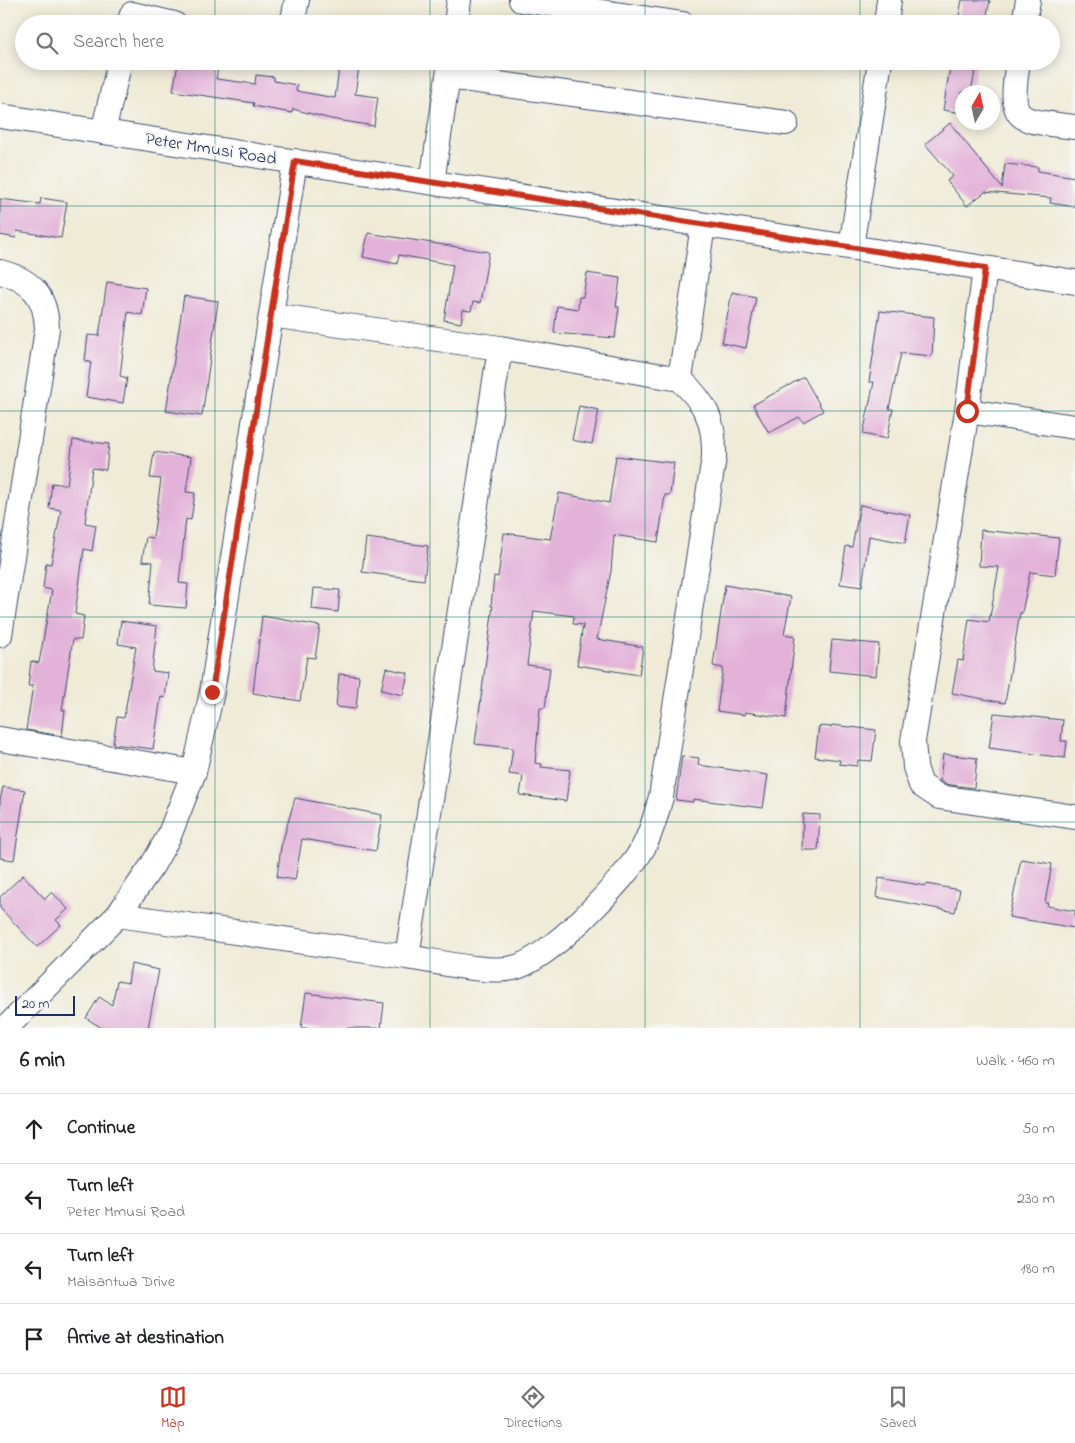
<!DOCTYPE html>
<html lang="en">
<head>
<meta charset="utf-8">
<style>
  :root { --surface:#fff; --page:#f2f2f2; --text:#202124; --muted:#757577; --line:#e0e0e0; --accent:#c8321e }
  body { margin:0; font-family:"Indie Flower",sans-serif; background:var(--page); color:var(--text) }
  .compass { position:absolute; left:955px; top:85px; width:45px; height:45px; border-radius:50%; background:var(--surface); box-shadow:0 2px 12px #0003; rotate:9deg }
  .scale { position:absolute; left:15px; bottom:12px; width:60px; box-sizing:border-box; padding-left:5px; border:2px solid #1b2f5e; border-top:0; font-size:14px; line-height:18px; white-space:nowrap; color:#1b2f5e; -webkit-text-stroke:4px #f6f6f2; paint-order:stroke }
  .stop { position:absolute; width:15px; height:15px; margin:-11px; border:4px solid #c8321e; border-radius:50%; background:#fff }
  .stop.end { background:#c8321e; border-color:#fff; box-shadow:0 1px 5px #0008 }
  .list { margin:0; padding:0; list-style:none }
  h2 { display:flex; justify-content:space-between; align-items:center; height:65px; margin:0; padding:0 20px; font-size:21px }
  h2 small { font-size:16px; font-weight:400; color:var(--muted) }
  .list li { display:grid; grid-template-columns:32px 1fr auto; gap:15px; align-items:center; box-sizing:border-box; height:70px; padding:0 20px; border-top:1px solid var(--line) }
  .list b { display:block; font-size:19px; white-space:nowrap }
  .list p { margin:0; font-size:16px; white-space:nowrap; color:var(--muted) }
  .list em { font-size:16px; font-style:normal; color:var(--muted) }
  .icon { flex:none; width:28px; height:28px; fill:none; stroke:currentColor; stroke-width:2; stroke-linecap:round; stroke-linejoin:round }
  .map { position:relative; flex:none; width:1075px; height:1028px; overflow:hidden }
  .search { position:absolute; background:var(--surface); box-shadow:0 2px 12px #0003; left:15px; right:15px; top:15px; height:55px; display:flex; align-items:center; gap:12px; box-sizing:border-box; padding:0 18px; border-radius:28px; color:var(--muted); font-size:19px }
  .sheet { height:345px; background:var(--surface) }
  nav { display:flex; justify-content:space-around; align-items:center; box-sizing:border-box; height:70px; border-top:1px solid var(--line); background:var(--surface); font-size:14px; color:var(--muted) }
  nav a { display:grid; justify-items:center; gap:2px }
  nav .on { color:var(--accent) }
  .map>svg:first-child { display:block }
  .building { fill:#e3b2d9 }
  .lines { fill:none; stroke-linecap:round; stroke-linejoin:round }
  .street-casing { stroke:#3b4b70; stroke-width:26 }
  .street { stroke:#fff; stroke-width:24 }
  .route { stroke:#c8321e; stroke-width:6 }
  .grid { fill:none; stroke:#0f766e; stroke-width:1; stroke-opacity:0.55 }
  .labels { text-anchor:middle; stroke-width:4; stroke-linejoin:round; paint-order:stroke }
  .street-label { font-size:18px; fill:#1b2f5e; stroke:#f6f6f2 }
</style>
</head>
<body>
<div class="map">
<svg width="1075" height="1028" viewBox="0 0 1075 1028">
  <rect width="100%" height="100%" fill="#f6f6f2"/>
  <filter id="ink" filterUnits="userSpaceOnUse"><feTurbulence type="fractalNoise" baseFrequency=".02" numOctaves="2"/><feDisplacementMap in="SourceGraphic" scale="10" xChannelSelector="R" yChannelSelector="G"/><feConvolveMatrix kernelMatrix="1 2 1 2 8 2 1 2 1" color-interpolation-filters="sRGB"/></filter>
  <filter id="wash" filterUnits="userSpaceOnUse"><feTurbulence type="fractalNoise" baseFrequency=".0096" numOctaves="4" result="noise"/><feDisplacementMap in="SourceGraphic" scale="20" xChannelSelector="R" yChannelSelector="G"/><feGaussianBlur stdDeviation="1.12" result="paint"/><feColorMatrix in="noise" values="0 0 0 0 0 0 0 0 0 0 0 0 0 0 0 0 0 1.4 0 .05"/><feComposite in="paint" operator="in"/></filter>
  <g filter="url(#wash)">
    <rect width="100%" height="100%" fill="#efebd7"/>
    <g id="blocks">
      <path class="building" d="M962,0h28l-5,24 -27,-4z
        M340,61h20l-5,33 23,3 -4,29 -43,-7 -38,-10 -1,4 -39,-7 1,-3 -81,-12 5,-27 20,4 1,-4 19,4 -2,11 39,5 1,-9 18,2v4l23,4 -1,6 39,7z
        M951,61h26l-6,31h-9v21l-19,-3z
        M950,123l52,65 3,-24 33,3v4l37,6v30l-25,-4 1,-5 -66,-6 -18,14 -20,-25 6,-5 -28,-32z
        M41,198l26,4 -6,36 -44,-7 -1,7 -16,-3v-36l40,5z
        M368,233l121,19 -9,51 -7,-1 -2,9 -8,-1 -2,13 -17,-3 9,-55 -54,-10 -2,9 -34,-7z
        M587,273l33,5 -4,29h3l-4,31 -61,-5 3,-27 21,3 1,-12h4z
        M107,282l39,6 -4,27 -14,-3 -8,64 7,2 -4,25 -37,-6 5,-35 -6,-1 3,-26 11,1z
        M732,292l24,5 -10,51 -24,-5z
        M184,296l34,5 -16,115 -36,-5z
        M880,311l54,6 -2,39 -31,-3 -12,56h4l-6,30 -24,-5 11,-52h-5z
        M804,377l19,34 -20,11 -4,-5 -30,16 -16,-28z
        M579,406l20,4 -7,34 -20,-4z
        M73,440l36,4 -3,26 -14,-2 -7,55 11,2 -4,26 -8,-2 -9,65 9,2 -3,24 -8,-1 -11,71h3l-3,26 -36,-6 7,-44h-5l3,-25 8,2 13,-73 -9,-2 3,-25 5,1 10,-54 -12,-2 3,-25 15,2z
        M154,452l37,5 -5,35 9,1 -4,27 -5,-1 -7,64 9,1 -2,24 -37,-3 4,-43 -11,-1 4,-24 7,1 8,-59 -11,-1z
        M616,456l58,7 -4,32h-5l-7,47 -44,-7 -3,36 -14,68 46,8 -4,28 -62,-10 6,-40 -10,-1 1,-8 -40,-5 -7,54 23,3 -5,40h-5l-5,55 7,1 -1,3 29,3 -4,31 -46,-6 3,-19 -14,-2 4,-26 -38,-4 18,-138h-2l3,-30 4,1 6,-44 46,6 9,-46 50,10z
        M860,505l50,10 -5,28 -36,-7 -7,51 -22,-3 6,-38 6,1z
        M981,530l78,8 -4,37 -25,-3 -8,41h-2l-15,90 -53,-10 6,-33 5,1 6,-42 20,3 10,-55 -20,-1z
        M366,538l62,8 -4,34 -62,-8z
        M725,585l66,12 -7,37 11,2 -9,82 -41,-6 -1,3 -27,-4 6,-43 -10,-2z
        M314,588l26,2 -2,22 -26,-3z
        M262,616l58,10 -5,32 -8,-1 -7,44 -47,-8z
        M121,621l36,5 -5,45 16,2 -3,25 -4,-1 -8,52 -40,-5 4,-27 7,1 12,-71 -18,-3z
        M832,640l47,4 -3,32 -47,-5z
        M386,668l22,5 -5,22 -22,-5z
        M339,674l20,2 -3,33 -20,-2z
        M994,713l69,7 -2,21h6l-2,17 -76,-10z
        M832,725l44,5 -4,31 -14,-1 -1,6 -18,-2 1,-4 -25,-3 4,-31 12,1z
        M943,754l34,4 -3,30 -30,-4 -4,-3z
        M682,756l17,2 -1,7 70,10 -5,33 -70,-9v3l-17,-2z
        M3,787l22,3 -11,70 -14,-2v-58z
        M295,798l87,17 -6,36 -74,-12 -7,41 -18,-3 4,-30z
        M803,814l17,1 -2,35h-16z
        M1021,859l31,5 -7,39h3l-1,3 28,5v17l-66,-11z
        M23,875l22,24 7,-7 16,17 -12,11 5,5 -24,22 -37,-39v-11z
        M879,878l47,8v-2l34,6 -5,22 -79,-15z
        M131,964l28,6 -11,58h-46l-16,-10 13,-21 13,8 5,-24 11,2z
        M306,993l78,10 -3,25h-80z"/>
    </g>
  </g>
  <g filter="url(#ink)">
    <use href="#blocks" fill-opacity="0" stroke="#3b4b70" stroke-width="1"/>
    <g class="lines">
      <g class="street-casing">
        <path id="street" d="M521,0l162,24
          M129,24l3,-10 42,10
          M292,24l5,-24
          M456,24l3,-24
          M886,24l3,-24
          M1024,24l4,-24
          M1018,61c-10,65 -1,58 57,66
          M448,77l338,46
          M0,116l1075,166
          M103,132l17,-71
          M432,182l18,-119
          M851,247l29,-186
          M0,272c32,8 46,24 47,57l-47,306
          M271,315l229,33 180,31 23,-154
          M967,411l18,-143
          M1075,427l-108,-16 -54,330 2,26 6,18 18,12 136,20
          M0,739l194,33
          M118,915l289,42 93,-609
          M407,957c29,4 79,17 106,11 35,-7 113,-89 130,-120 9,-16 13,-34 18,-51l53,-340c1,-36 -8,-53 -34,-78
          M6,1028l112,-113 34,-49 17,-30 25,-64 18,-80 83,-531"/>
      </g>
      <use href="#street" class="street"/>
    </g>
  </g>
  <g class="lines" filter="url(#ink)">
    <path class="route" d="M212,692l83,-531 690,107 -18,143"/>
  </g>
  <path class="grid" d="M215,0v24M430,0v24M645,0v24M860,0v24M215,61v967M430,61v967M645,61v967M860,61v967M0,206h1075M0,411h1075M0,617h1075M0,822h1075"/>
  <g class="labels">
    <g class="street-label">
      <text transform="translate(211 148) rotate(9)" y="6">Peter Mmusi Road</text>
    </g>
  </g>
</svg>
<svg class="compass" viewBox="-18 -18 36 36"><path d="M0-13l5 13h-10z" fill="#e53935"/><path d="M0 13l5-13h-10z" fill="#757577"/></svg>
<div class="scale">20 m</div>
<div class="stop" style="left:967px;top:411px"></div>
<div class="stop end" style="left:212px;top:692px"></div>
<div class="search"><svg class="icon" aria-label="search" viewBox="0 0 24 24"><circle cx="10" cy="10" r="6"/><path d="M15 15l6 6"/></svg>Search here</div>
</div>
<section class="sheet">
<h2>6 min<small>Walk · 460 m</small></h2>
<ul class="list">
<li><svg class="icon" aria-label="ahead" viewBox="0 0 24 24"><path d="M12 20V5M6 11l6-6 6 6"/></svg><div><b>Continue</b></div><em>50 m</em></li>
<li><svg class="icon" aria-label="left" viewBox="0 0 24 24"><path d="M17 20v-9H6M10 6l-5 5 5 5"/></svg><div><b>Turn left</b><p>Peter Mmusi Road</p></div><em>230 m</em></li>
<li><svg class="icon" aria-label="left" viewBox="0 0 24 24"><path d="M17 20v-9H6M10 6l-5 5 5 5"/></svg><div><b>Turn left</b><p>Maisantwa Drive</p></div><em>180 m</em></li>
<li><svg class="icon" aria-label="arrive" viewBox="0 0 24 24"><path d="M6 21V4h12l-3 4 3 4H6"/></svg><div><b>Arrive at destination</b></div></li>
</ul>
</section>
<nav>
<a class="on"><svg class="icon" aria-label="map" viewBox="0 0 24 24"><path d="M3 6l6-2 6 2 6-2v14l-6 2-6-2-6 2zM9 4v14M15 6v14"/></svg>Map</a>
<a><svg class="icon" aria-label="directions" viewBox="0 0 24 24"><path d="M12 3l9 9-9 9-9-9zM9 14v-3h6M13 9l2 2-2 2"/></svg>Directions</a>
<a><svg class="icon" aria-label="saved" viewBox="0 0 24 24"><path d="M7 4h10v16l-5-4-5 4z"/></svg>Saved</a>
</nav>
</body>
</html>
